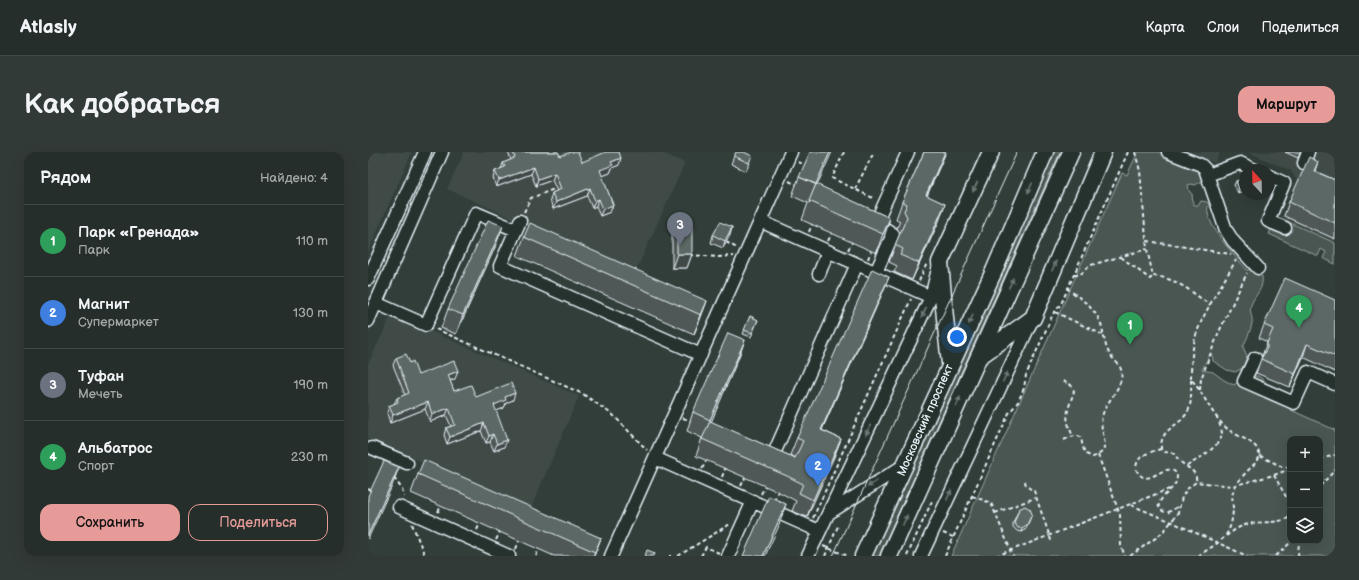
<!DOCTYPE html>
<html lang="ru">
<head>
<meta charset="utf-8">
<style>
  :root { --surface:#262e2b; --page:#323a37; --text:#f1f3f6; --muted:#a4a8a9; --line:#424a47; --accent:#e69b98 }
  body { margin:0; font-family:"Balsamiq Sans",sans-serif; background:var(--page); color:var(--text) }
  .controls { position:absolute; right:12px; bottom:12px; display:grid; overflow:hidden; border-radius:8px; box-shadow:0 4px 16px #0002 }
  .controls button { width:36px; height:36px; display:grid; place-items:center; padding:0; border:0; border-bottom:1px solid var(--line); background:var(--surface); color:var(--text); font:20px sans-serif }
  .compass { position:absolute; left:871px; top:12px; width:36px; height:36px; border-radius:50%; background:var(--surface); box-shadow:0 4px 16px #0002; rotate:338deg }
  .you { position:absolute; left:589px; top:185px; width:14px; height:14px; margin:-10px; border:3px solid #fff; border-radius:50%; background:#1a73e8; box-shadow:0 0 0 6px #1a73e833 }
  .badge { display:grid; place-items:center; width:26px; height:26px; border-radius:50%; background:var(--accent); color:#fff; font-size:13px; font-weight:700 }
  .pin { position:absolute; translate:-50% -33px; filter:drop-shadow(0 1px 2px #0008) }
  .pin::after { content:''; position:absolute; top:21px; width:14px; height:12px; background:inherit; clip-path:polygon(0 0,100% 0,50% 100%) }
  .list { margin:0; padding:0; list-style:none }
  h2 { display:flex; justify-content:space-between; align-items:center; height:52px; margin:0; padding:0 16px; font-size:17px }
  h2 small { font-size:13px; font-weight:400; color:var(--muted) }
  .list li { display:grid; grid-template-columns:26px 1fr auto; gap:12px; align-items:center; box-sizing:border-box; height:72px; padding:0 16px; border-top:1px solid var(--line) }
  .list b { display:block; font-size:15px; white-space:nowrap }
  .list p { margin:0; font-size:13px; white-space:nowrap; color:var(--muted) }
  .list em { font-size:13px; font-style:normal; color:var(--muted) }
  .actions { display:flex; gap:8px; padding:12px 16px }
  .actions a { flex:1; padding:9px 0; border:1px solid var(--accent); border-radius:12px; text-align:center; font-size:14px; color:var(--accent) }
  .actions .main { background:var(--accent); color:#111 }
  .icon { flex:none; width:22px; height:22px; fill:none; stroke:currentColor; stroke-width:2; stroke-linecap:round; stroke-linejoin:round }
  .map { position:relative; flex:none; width:967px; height:404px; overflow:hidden; border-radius:12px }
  header { display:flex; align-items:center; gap:24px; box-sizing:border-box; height:56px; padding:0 20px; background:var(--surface); border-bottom:1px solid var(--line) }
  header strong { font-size:19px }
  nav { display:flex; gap:22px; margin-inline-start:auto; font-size:14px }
  .intro { display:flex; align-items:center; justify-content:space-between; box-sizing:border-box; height:96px; padding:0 24px }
  h1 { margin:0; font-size:28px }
  .button { padding:10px 18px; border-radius:12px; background:var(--accent); color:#111; font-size:14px; font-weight:700 }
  main { display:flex; gap:24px; padding:0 24px }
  aside { flex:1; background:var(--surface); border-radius:12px; box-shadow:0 4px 16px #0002 }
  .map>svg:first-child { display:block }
  .built { fill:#3f4b46 }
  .green { fill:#495651; stroke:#98a4a4; fill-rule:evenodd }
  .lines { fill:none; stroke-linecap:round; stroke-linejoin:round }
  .minor-casing { stroke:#e8f1f8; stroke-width:15 }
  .major-casing { stroke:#e8f1f8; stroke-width:19 }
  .path { stroke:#e8f1f8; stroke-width:2; stroke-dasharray:4 3; stroke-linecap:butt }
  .minor { stroke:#26332d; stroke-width:12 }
  .major { stroke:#26332d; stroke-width:16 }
  .tram { stroke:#e8f1f8; stroke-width:1 }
  .wall { fill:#4f5957; stroke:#e8f1f8 }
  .shaded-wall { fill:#404947; stroke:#e8f1f8 }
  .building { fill:#5c6865; stroke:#e8f1f8 }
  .oneway { fill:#6a7674 }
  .labels { text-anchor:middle; stroke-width:4; stroke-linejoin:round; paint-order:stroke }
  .street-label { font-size:12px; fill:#e8f1f8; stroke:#26332d }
</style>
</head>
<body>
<header>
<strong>Atlasly</strong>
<nav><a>Карта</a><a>Слои</a><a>Поделиться</a></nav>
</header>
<div class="intro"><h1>Как добраться</h1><a class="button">Маршрут</a></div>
<main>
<aside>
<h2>Рядом<small>Найдено: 4</small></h2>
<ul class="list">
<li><span class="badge" style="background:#2e9e5b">1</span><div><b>Парк «Гренада»</b><p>Парк</p></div><em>110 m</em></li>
<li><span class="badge" style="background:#3f7fe0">2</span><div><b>Магнит</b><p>Супермаркет</p></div><em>130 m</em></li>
<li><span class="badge" style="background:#6b7280">3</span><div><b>Туфан</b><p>Мечеть</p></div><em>190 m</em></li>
<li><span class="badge" style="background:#2e9e5b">4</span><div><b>Альбатрос</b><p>Спорт</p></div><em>230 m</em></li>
</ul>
<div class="actions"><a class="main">Сохранить</a><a>Поделиться</a></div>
</aside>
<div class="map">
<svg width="967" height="404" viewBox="0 0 967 404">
  <rect width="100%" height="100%" fill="#323e39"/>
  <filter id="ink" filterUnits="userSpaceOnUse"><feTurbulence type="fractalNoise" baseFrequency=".025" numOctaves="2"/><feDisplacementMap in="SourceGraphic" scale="8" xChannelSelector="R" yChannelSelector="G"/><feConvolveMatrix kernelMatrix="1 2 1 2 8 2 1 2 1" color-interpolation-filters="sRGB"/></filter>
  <g filter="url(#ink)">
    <path class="built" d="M0,0h44l-44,100z
      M96,0h196l25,11 -50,110 -188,-84z
      M822,0h30l-5,11z
      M880,0h87v91l-54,-25 16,-37 -6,-10z
      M24,162l187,82 -48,112 -163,-69v-75z"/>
    <path class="green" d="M685,0h7l-181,404h-10l142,-314z
      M770,0h27l27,11 10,11 -1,8 -6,3 -4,-1 -3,1 1,6 3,3 1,10 5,2 3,-5 6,1 2,2c-9,16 28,54 38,66l6,-1 9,7c2,14 -7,18 -11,29 -2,7 2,12 1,18 -1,8 -6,17 -9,24l4,9 -4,12 -8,4 -8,-2 -14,-9 -1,-6 -2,-1 -8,16 11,2 11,8 10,5 11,-8 13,-1 7,5 5,12 21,17 44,20v126h-384l171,-383 5,2zM922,287h30v102h-30z
      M909,65l58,26v21l-12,-6 3,-6 -5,-3 -3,7 -49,-22z"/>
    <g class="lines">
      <g class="minor-casing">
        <path id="minor" d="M800,0l33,13 4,4 21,61 7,11 25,27
          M936,11l4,-11
          M840,23l32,-12 15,7
          M901,24l15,7 -16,38 17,7
          M152,69l-20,45 201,89
          M392,69l171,76
          M508,120l17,-38 -12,-8 -4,-6 31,-68
          M451,122l9,-23
          M0,127l57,-127
          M8,151l50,22 50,-112 40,17
          M0,169l74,-169
          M887,206l-11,23 50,22 14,-31 27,12
          M4,296l35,15
          M287,306l164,73
          M404,306l85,-194
          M31,355l110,49
          M461,361l77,-49
          M243,404l180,-404
          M360,404l25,-55
          M440,404l123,-259 7,-28
          M553,404l111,-236"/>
      </g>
      <g class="major-casing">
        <path id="major" d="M612,204l53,-38 70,-166
          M582,212l-5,-46 -5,-56 51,-110
          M495,404l131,-285 51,-119
          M521,404l182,-404"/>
      </g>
      <path class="path" d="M476,0l-12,26 43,21
        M767,0l5,19 7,78 6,27c22,1 40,17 57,29
        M430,10l8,3
        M421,29l8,4
        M487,37l19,-37
        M156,60l7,-14 26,-10
        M441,80l3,-8
        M460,89l4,-8
        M779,89l84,13
        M358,90l11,6
        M480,98l4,-8
        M322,103l28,2 16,-1
        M753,105l29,22 3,-3
        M500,107l3,-8
        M706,123h6l7,-7 4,-3 56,-16
        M551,129l8,-18
        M687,160l48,23
        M68,177l147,65 30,21 34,35
        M823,228c0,9 1,20 -2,29 -8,19 -29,17 -28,40l4,3 8,1c3,3 4,5 7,8 6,7 18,9 16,21
        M695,229l8,4 3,6c-6,20 -11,25 -1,45
        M832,238l1,-11 17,-45 29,-61
        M315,266l8,3
        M696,288c23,-11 14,1 22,14l7,3c22,-7 5,-25 9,-40 3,-14 16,-24 19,-38 3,-14 -6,-16 -12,-26 -5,-9 -5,-19 -8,-29 -6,-16 -21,-26 -33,-35
        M793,297c-11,3 -25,6 -25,20 12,24 28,-11 41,5 0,3 0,7 -2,10 -4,8 -29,22 -8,29l12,-7
        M730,303l22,60 1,31 4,10
        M892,304l23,11h7
        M952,307l15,-4
        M819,314c10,-6 34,-20 35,-32 0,-4 -2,-8 -3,-12
        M334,317l4,-8
        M906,323l16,29
        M354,325l3,-8
        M26,326l8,11 2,8
        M657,329l1,5 8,5 18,52
        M373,334l4,-8
        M952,334l15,-16
        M0,337l4,2
        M393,342l4,-8
        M604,344l19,7 22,53
        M406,348l5,-10
        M763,353l41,17 75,34
        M70,360l3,-6
        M627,361l40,-15
        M445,366l98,-219
        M44,372l13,32
        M109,378l3,-7
        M575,381l10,4
        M858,384c5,-3 9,-7 14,-9 16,-8 34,-1 50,-10
        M128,388l4,-8
        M455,394l25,10
        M148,397l3,-8
        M168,404l3,-7
        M301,404h2
        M310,404l52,-32
        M333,404l5,-9 13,6
        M457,404l13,-30
        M539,404l25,-55
        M577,404l64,-143 9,-11 6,-14 2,-13 27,-61 8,-10 67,-152
        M628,404l176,-68
        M762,404l27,-19 7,-6 14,-18 4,-16 5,-8 9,-7 36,4 42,-11 16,-6
        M830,404c22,-15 33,-17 35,-46 0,-8 -2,-14 1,-21 5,-11 16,-20 24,-29 7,-16 -19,-22 -29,-30 -17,-13 -24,-35 -38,-51 0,-17 1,-36 8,-52 10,-24 25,-45 37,-67
        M908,404l16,-15
        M930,404l1,-15"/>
      <use href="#minor" class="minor"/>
      <use href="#major" class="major"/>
      <path class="tram" d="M465,404l184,-404"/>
    </g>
    <path class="wall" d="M140,0h50l2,4 22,6 37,3 -7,3 -2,5 -8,3 11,29 -3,7 -10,4 -4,-10 -4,2 -5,-12 -34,13 -3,-9 2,-7 5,-2 -5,-11 -16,6 -5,-12 -35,13 -3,-9 2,-7 6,-2 2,-6 8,-3z
      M556,0h22l-19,44 18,8 -6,17 -27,59 -18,-8 3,-6 -8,-4 11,-29 -3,-5 3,-7 -4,-2 6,-17z
      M917,0h15l-2,6z
      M366,4l16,7 -4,8 -15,-7z
      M950,10l-3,9 20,9v59l-51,-23 5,-14z
      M431,25l91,41 -6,19 -8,16 -74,-33 6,-17 -16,-7z
      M877,26l-7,15 -4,-8 2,-4z
      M309,69l15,33 -5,14h-15v-33z
      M364,75l-2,8 -7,13 -12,-5 2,-8z
      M156,85l183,64 -13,33 -177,-78z
      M128,93l-40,89 -15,-6 7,-19z
      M521,125l-7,17 -60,136 19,9 -7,18 -27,60 -15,-6 4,-10 -15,-8 -85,-37 6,-18 -15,-7 6,-19 52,-72 -7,19 -27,63 84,36h1l-6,-3 7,-17z
      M967,148v72l-32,-15 -13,30 -34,-14 11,-31 -8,-4 5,-13z
      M382,164l8,4 -7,17 -8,-3z
      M28,206l14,5 8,12 37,4 -5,2 4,10 22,6 37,3 -7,3 -2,5 -8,3 8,36 -10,4 -4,-9 -4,1 -5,-12 -34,13 -3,-9 2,-7 5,-2 -5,-11 -16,7 -5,-13 -35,14 -3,-10 2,-7 5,-2 3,-6 8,-3 -12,-30z
      M50,322l183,64 -7,18h-40l-143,-63z
      M651,357l7,20 -5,3 -4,-1 -4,-4v-4z"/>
    <path class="shaded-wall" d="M462,0h2l-23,51 7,-19z
      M577,0h1l-27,60 7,-17z
      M253,6l-2,7 -7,3 -2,5 -13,5 3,-8 11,-8z
      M166,15l-3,7 -35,13 3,-7z
      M187,21l-3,7 -16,6 2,-7z
      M877,35v3l-7,3 1,-4z
      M222,36l-3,8 -34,13 3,-7z
      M231,47l-3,7 -4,2 3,-7z
      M577,52l-6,17 -27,59 7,-17z
      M245,53l-3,7 -10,4 3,-7z
      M522,66l-6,19 -8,16 7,-19z
      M135,74l-7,19 -40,89 7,-19z
      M364,75l-2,8 -7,13 2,-7z
      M309,102h15l-5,14h-15z
      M521,125l-7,17 -68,153 7,-17z
      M339,149l-7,19 -6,14 7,-19z
      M377,188l-7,19 -34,80 6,-19z
      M939,192l-4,13 -13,30 5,-13z
      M90,219l-3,8 -10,3 3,-7z
      M147,241l-2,7 -7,3 -2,5 -13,5 3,-8 11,-8z
      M60,250l-3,7 -35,14 3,-8z
      M81,256l-3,7 -16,7 2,-8z
      M116,271l-3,8 -34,13 3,-7z
      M125,282l-3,8 -4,1 3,-7z
      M473,287l-7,18 -27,60 6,-17z
      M139,288l-3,7 -10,4 3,-7z
      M31,315l-7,19 -24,53v-4z
      M418,352l-8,24 -13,28h-2z
      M664,362l-6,15 -5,3 1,-4z
      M233,386l-7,18h-1l2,-4z"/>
    <path class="building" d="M145,0h45l2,4 11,-4h7l4,10 24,-10h13l2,6 -10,4 2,3 -13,5 13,35 -10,4 -4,-10 -4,2 -5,-13 -34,14 -4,-9 9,-4 -6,-16 -17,6 -4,-12 -35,13 -4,-9 10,-4 -2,-4 12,-5z
      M368,0h8l8,4 -3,7 -15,-7z
      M442,0h20l-14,32 -17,-7z
      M556,0h21l-19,43 19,9 -26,59 -19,-8 3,-6 -8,-4 12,-28 -3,-6 3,-7 -5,-2z
      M941,5l9,5 -4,9 21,9v43l-46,-21z
      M877,26v9l-6,2 -3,-8z
      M448,32l74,34 -7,16 -74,-33z
      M120,68l15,6 -40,89 -15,-6z
      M309,69h15v33h-15z
      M352,70l12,5 -7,14 -12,-6z
      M162,71l177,78 -6,14 -177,-78z
      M504,117l17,8 -68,153 20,9 -28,61 -14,-7 4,-9 -16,-8 -85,-37 8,-18 85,37 8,-17 -6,-3z
      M917,126l50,22v56l-28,-12 -12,30 -34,-15 6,-11v-5l6,-14 -9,-4z
      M382,164l8,4 -6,13 -8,-3z
      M360,181l17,7 -35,80 -17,-8z
      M38,202l4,9 3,-2 5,14 36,-14 4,10 -10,4 6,16 17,-6 5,12 35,-14 4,10 -10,4 1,3 -12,5 13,35 -10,4 -4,-10 -4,2 -5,-13 -34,14 -4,-9 9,-3 -6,-17 -17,6 -4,-12 -35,13 -4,-9 9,-4 -1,-4 12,-5 -13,-35z
      M56,308l177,78 -6,14 -177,-78z
      M16,309l15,6 -31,68v-39z
      M401,344l17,8 -23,52h-20z
      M657,354l5,3 2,5 -5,11 -5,3h-4l-4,-5 1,-3 4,-11z
      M279,398l8,3 -1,3h-9z"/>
    <defs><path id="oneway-solid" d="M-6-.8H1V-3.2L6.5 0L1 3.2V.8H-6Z"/></defs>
    <g class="oneway">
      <use href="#oneway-solid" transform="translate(607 35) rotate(115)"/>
      <use href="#oneway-solid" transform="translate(662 36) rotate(114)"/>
      <use href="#oneway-solid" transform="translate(686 114) rotate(-67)"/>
      <use href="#oneway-solid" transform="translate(643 131) rotate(-66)"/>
      <use href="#oneway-solid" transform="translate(556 160) rotate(115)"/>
      <use href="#oneway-solid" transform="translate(603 167) rotate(115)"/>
      <use href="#oneway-solid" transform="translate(637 225) rotate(-65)"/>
      <use href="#oneway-solid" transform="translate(590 250) rotate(-66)"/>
      <use href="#oneway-solid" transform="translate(500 278) rotate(115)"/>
      <use href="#oneway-solid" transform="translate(504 332) rotate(147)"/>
      <use href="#oneway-solid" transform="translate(581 343) rotate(-65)"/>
      <use href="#oneway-solid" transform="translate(537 368) rotate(-66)"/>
    </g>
  </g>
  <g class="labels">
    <g class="street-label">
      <text transform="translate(557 268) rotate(-66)" y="4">Московский проспект</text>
    </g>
  </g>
</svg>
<div class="controls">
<button>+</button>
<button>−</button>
<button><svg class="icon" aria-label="layers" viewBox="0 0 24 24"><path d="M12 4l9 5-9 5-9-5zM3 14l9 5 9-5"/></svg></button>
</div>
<svg class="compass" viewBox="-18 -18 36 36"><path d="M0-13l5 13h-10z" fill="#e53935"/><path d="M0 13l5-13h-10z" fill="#a4a8a9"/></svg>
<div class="you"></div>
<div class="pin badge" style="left:762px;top:193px;background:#2e9e5b">1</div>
<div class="pin badge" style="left:450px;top:334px;background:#3f7fe0">2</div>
<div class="pin badge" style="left:312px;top:93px;background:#6b7280">3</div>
<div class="pin badge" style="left:931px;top:176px;background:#2e9e5b">4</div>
</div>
</main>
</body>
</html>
